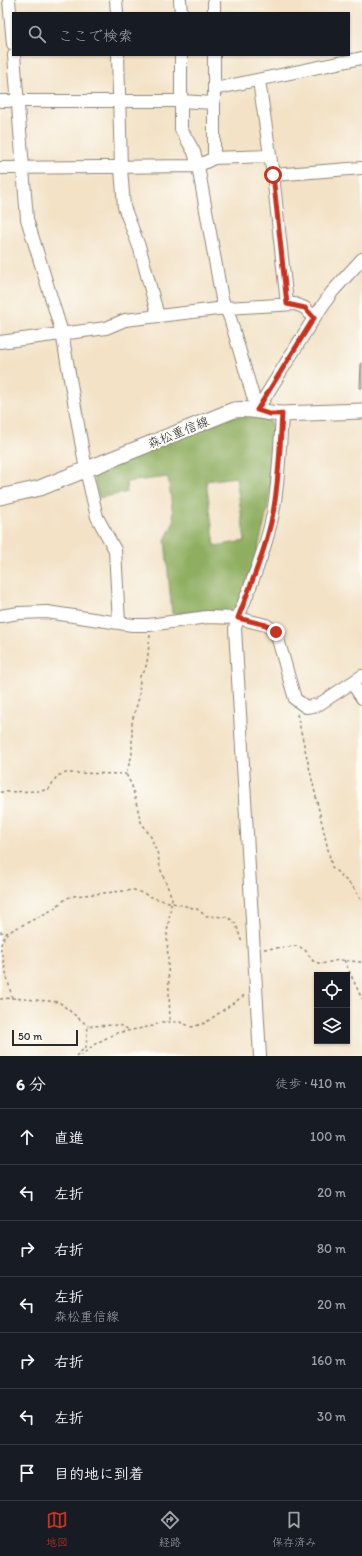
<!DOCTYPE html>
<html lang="ja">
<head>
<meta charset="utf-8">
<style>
  :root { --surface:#171b24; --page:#20242c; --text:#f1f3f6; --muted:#9ea1a6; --line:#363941; --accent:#c8321e }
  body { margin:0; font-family:Itim,"Klee One",sans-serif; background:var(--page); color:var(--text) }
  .controls { position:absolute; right:12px; bottom:12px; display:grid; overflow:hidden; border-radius:0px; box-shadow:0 1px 3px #0004 }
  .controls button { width:36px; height:36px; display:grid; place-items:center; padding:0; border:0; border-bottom:1px solid var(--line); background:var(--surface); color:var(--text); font:20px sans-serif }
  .scale { position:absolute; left:12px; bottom:10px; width:66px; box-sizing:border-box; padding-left:4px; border:2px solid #2b2b2b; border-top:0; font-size:11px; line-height:14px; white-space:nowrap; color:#2b2b2b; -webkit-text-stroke:3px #fdfcf7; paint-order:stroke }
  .stop { position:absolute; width:12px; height:12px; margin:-9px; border:3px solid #c8321e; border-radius:50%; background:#fff }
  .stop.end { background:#c8321e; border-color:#fff; box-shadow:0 1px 4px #0008 }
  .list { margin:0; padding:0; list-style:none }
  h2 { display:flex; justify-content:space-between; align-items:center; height:52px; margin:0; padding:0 16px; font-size:17px }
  h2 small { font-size:13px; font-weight:400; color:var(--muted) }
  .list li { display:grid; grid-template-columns:26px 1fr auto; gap:12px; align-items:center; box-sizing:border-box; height:56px; padding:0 16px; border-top:1px solid var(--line) }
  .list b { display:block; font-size:15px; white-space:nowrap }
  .list p { margin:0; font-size:13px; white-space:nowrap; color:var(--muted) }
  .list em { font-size:13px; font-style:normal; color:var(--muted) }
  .icon { flex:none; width:22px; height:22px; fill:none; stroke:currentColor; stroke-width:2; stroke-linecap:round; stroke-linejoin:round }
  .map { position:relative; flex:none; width:362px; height:1056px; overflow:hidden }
  .search { position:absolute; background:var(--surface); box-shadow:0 1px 3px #0004; left:12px; right:12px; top:12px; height:44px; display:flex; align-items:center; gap:10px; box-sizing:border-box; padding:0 14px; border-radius:0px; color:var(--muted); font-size:15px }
  .sheet { height:444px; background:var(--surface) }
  nav { display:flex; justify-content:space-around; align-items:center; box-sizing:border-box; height:56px; border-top:1px solid var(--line); background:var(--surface); font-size:11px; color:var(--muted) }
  nav a { display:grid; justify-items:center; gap:2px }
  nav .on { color:var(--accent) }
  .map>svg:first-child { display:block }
  .forest { fill:#8fae61; stroke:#5d6c46; fill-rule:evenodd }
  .building { fill:#c6a080 }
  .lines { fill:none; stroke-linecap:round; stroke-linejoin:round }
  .minor-casing { stroke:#8f8678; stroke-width:14 }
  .major-casing { stroke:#8f8678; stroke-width:17 }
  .path { stroke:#8f8678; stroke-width:1.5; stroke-dasharray:3 3; stroke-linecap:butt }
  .minor { stroke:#fff; stroke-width:12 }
  .major { stroke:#fff; stroke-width:15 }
  .route { stroke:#c8321e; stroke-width:5 }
  .labels { text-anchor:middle; stroke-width:4; stroke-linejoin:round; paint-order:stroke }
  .street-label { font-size:13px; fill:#2b2b2b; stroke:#fdfcf7 }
</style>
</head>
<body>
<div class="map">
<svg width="362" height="1056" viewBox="0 0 362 1056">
  <rect width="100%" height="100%" fill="#fdfcf7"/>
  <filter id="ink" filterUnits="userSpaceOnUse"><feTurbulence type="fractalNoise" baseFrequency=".025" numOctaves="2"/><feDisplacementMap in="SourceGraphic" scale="8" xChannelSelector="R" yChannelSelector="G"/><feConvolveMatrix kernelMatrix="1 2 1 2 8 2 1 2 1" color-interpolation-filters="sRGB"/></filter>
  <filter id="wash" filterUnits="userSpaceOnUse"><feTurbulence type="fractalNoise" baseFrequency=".012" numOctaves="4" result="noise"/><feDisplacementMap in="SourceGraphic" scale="16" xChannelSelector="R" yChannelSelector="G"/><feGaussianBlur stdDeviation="0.9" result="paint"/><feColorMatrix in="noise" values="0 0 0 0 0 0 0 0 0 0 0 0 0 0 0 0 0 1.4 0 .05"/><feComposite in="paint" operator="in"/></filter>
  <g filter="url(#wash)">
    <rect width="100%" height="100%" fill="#f3e2c6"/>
    <path class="forest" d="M246,414l23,6 8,10 -10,82 -9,37 -23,64 -23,-2 -40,3 -7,-74 9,-18 -6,-45 -42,5 1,10 -28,6 -6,-24 140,-58zM236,477l9,64 -30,5 -9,-65z"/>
    <g id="blocks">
      <path class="building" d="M361,363h1v25h-2z"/>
    </g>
  </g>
  <g filter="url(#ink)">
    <use href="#blocks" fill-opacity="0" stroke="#8f8678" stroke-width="1"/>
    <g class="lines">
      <g class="minor-casing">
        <path id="minor" d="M9,0l4,44
          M116,0l1,13
          M180,0l1,13
          M214,0v13
          M14,55l13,164 35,114 24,137 11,47 18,33 4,73
          M118,55l3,113 3,39 16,42 18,67
          M181,55v74l13,23 4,14 24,133 8,19 27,92
          M259,81l14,94 14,129
          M214,89l148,-31
          M0,101h180l34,2
          M214,158v-103
          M0,168l198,-2 16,-8 56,-2
          M273,175l89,-7
          M0,342l106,-14 19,-8 101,-12 69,-4 10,4 9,10
          M257,410l57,-92 18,-26 30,-33
          M282,414c-2,33 -3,67 -9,99 -7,36 -22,71 -35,105l28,7 10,7 19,67 11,8 12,-2 44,-29
          M0,616l19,-3 28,-1 85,13h17l58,-8 31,1 -3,10 25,428
          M352,683l10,15"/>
      </g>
      <g class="major-casing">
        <path id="major" d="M0,497l40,-9 194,-78c17,-3 32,4 48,4l80,-3"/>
      </g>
      <path class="path" d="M150,635l-3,28 -3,9 -4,4 -1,22 -7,23v34l-6,19 6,12 9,36 10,15 7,18 2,13 12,30 -5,35 3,88
        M297,714l35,153 21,20 9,14
        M0,792l41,-1 8,-2 8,-13 9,-3 60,1
        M0,932l7,1
        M264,949l34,-3 7,4 8,11 8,3 18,-4 23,2
        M344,960l18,39
        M12,998l-11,-47c-1,-8 2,-12 6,-18l45,-23 15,-12 7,-2 60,-6 23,9 40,10 9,7 22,1 8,7 6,19
        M0,999l12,-1 47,4 29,24
        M76,1056l10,-9 2,-21 31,-1 9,4
        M80,1056l15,-12 21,-11 37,-7 8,-4h19l12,5 13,-4 41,-29"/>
      <use href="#minor" class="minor"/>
      <use href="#major" class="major"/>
    </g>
  </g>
  <g class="lines" filter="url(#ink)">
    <path class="route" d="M273,175l14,129 18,4 9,10 -57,92 12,4h13c-2,33 -3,67 -9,99 -7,36 -22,71 -35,105l28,7 10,7"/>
  </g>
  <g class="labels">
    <g class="street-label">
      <text transform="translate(178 432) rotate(-22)" y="5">森松重信線</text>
    </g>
  </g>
</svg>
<div class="controls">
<button><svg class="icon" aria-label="locate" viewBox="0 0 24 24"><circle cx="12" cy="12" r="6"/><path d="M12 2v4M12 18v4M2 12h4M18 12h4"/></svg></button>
<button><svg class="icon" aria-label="layers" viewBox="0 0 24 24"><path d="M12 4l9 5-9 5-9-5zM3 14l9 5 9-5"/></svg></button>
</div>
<div class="scale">50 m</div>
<div class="stop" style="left:273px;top:175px"></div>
<div class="stop end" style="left:276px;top:632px"></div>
<div class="search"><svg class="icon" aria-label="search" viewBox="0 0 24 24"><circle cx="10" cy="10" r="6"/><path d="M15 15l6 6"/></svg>ここで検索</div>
</div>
<section class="sheet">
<h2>6 分<small>徒歩 · 410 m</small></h2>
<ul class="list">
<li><svg class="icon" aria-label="ahead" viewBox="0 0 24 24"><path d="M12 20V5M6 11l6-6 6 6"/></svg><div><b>直進</b></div><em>100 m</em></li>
<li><svg class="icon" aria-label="left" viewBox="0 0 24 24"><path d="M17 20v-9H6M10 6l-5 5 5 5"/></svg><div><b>左折</b></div><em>20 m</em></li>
<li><svg class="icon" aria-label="right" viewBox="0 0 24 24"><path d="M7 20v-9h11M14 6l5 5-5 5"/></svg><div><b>右折</b></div><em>80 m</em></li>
<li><svg class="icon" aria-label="left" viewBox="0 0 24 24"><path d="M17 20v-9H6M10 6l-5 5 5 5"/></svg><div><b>左折</b><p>森松重信線</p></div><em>20 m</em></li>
<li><svg class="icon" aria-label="right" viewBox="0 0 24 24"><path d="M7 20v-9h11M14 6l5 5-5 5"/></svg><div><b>右折</b></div><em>160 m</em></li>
<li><svg class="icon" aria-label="left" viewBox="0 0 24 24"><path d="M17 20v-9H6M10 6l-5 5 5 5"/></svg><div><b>左折</b></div><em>30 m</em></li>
<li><svg class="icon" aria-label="arrive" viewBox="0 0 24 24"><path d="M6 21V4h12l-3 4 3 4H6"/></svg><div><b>目的地に到着</b></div></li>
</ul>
</section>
<nav>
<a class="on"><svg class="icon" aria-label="map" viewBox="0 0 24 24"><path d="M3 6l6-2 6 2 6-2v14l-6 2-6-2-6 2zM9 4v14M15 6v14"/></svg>地図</a>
<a><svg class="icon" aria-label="directions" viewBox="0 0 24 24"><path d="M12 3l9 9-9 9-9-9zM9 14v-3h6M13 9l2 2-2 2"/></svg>経路</a>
<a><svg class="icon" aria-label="saved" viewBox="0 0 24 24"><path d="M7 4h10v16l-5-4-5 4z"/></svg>保存済み</a>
</nav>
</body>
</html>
